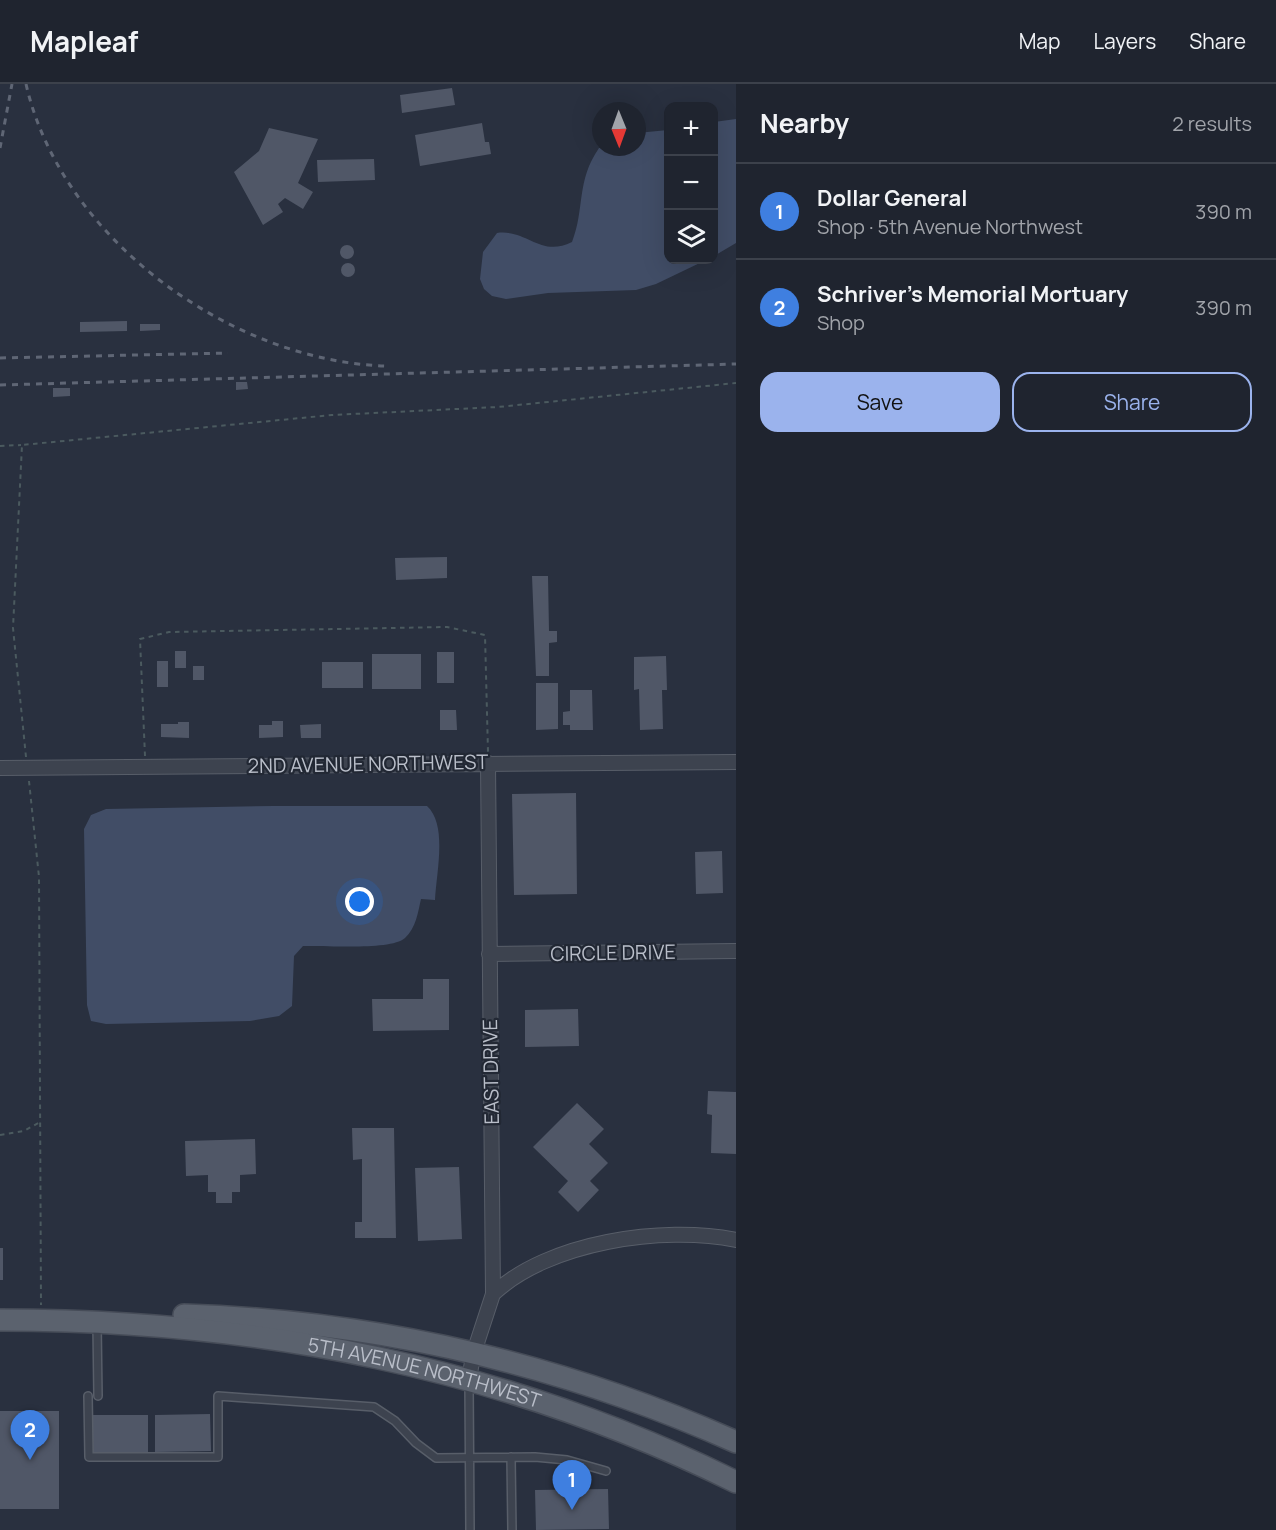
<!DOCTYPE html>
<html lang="en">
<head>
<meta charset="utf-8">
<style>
  :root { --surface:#1f242f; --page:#2c303b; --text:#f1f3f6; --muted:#a1a4aa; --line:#3c414b; --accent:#9bb3ed }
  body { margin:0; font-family:Manrope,sans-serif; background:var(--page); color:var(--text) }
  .controls { position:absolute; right:18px; top:18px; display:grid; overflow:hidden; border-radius:12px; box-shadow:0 6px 24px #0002 }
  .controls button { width:54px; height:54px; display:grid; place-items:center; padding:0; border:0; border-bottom:2px solid var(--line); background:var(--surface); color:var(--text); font:30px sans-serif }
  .compass { position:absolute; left:592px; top:18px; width:54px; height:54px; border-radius:50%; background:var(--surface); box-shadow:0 6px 24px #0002; rotate:179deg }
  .you { position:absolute; left:360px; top:818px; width:21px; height:21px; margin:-15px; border:4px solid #fff; border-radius:50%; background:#1a73e8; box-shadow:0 0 0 9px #1a73e833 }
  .badge { display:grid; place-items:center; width:39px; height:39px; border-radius:50%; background:var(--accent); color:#fff; font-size:20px; font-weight:700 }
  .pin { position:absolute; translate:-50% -50px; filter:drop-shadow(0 2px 3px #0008) }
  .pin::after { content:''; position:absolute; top:32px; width:21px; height:18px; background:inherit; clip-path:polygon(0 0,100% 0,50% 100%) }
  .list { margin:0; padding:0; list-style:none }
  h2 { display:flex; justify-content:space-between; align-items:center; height:78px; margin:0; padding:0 24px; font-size:26px }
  h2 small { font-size:20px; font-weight:400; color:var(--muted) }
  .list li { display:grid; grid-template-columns:39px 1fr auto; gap:18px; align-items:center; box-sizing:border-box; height:96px; padding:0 24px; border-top:2px solid var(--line) }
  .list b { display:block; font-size:22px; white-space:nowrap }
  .list p { margin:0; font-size:20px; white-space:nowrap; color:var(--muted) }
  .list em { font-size:20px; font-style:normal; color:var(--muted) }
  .actions { display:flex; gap:12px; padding:18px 24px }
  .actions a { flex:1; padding:14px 0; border:2px solid var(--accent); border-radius:18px; text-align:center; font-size:21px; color:var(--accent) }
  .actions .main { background:var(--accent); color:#111 }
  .icon { flex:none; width:33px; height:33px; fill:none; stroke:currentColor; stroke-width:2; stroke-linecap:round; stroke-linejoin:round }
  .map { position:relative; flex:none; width:736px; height:1446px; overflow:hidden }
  header { display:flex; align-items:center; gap:36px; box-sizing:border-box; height:84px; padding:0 30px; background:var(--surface); border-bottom:2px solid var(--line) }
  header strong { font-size:28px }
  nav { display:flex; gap:33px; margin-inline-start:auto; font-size:21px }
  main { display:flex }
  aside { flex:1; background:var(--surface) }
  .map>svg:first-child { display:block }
  .water { fill:#414d66 }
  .building { fill:#505767 }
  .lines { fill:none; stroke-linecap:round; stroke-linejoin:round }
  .lane-casing { stroke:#585e69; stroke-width:10 }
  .street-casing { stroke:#585e69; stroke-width:16 }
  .primary-casing { stroke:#464c58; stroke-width:24 }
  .path { stroke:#4b5a5f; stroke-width:2; stroke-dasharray:4.5 4.5; stroke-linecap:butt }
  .lane { stroke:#3d434f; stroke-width:7 }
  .street { stroke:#3d434f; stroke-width:14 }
  .primary { stroke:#5b626e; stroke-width:21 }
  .rail { stroke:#5f6675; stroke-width:3; stroke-dasharray:6 6; stroke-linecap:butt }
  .labels { text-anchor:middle; stroke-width:4.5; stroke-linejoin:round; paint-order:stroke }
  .street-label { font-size:20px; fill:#b9bec9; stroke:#222834 }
</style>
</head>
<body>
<header>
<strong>Mapleaf</strong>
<nav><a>Map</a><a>Layers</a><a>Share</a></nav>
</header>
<main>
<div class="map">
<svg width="736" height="1446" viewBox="0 0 736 1446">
  <rect width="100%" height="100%" fill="#29303f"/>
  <path class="water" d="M736,35v124l-22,13v-134z
    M668,46v130h38l-50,24 -20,6 -88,3 -42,6 -14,-3 -8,-7 -4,-10 3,-27 14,-19c31,-4 43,25 75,9 13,-33 4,-61 27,-94l38,-1v-14z
    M274,722h153c21,19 9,68 8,94l-14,-1c-3,13 -5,29 -16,39 -15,13 -80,7 -102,8l-9,10 -2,50 -13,10 -29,5 -144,3 -15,-3 -4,-16 -3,-176 7,-14 15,-6z"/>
  <path class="building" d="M452,4l3,17 -53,8 -2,-18z
    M482,39l3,19h4l2,12 -71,12 -5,-31z
    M269,44l49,11 -20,44 15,9 -10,17 -18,-11 -7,6 5,8 -20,13 -29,-53 25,-21z
    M374,75l1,21 -57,2 -1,-22z
    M340 168a7 7 0 1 1 14 0a7 7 0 1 1-14 0Z
    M341 186a7 7 0 1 1 14 0a7 7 0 1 1-14 0Z
    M127,237v10l-47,1v-10z
    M140,240h20v6l-20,1z
    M236,298h11l1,7 -12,1z
    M53,304h17v8l-17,1z
    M447,473v21l-51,2 -1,-22z
    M532,492h16l1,55h8v11l-8,1v33h-13z
    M175,567h11v17h-11z
    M437,568h17v31h-17z
    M372,570h49v35h-49z
    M666,572l1,34h-5l1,39 -23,1 -1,-41 -5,1v-33z
    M157,577h11v26h-11z
    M322,578h41v26h-41z
    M193,582h11v14h-11z
    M536,599h22v46l-22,1z
    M570,606h22l1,40h-23v-5h-7v-13l7,-1z
    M440,626h16l1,20h-17z
    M272,637h11v16l-24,1v-13h13z
    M178,638h11v16l-28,-1v-13h17z
    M321,640v14h-20l-1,-13z
    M576,709l1,101 -63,1 -2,-101z
    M722,767l1,42 -27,1 -1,-42z
    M423,895h26v51l-76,1 -1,-32h51z
    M578,925l1,37 -54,1v-37z
    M708,1007l28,1v62l-25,-1 1,-38 -5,-1z
    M577,1019l27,26 -15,15 19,19 -18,18 9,9 -21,22 -20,-20 10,-11 -35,-34z
    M352,1044h42l2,110h-41v-16h7v-63l-9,1z
    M255,1055l1,35 -16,1v17h-8v11h-16v-11h-8v-17l-22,1 -1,-35z
    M459,1083l3,72 -44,2 -3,-73z
    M0,1164h3v32h-3z
    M0,1327h59v98h-59z
    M210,1330l1,37 -56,1v-37z
    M93,1331h55v37h-55z
    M608,1405l1,40 -73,1 -1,-40z"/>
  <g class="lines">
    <g class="lane-casing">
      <path id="lane" d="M97,1240l1,72
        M469,1300l1,146
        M88,1312l1,61h129v-61l156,11 21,14 21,22 20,15 99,-1 32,3 39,11
        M511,1373l1,73"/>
    </g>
    <g class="street-casing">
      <path id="street" d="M0,684l736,-6
        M489,870l247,-3
        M493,1210c55,-52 170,-69 243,-54
        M469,1294l5,-26 19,-58 -5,-531"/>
    </g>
    <g class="primary-casing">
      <g id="primary">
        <path d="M184,1231c192,6 377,49 552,127"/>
        <path id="s1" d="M0,1236c259,0 503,47 736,162"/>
      </g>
    </g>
    <path class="path" d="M0,362l21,-1
      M145,672l-5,-117 29,-7 278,-5 38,8 3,117
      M26,673l-13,-129 9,-183 310,-30 166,-8 238,-24
      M29,697l10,96 2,428
      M0,1051l24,-4 16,-9"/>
    <use href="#lane" class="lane"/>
    <use href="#street" class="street"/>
    <use href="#primary" class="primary"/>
    <path class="rail" d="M26,0c35,155 206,278 361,282
      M0,64l12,-64
      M0,274l228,-5
      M0,301l736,-21"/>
  </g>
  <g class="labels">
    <g class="street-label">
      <text transform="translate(368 680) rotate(-1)" y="7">2ND AVENUE NORTHWEST</text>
      <text transform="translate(613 869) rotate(-1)" y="7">CIRCLE DRIVE</text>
      <text transform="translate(491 988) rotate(-91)" y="7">EAST DRIVE</text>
      <text dy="7" stroke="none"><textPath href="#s1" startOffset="429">5TH AVENUE NORTHWEST</textPath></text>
    </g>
  </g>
</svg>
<div class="controls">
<button>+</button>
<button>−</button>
<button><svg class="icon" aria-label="layers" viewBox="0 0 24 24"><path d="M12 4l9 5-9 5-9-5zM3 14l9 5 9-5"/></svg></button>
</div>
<svg class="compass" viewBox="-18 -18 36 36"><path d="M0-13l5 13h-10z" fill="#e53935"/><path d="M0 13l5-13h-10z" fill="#a1a4aa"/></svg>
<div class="you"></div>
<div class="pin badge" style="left:572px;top:1426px;background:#3f7fe0">1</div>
<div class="pin badge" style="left:30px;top:1376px;background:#3f7fe0">2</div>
</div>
<aside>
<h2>Nearby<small>2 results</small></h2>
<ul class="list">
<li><span class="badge" style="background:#3f7fe0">1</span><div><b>Dollar General</b><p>Shop · 5th Avenue Northwest</p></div><em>390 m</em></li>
<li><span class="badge" style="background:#3f7fe0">2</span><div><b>Schriver's Memorial Mortuary</b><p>Shop</p></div><em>390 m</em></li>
</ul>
<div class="actions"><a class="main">Save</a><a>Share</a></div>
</aside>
</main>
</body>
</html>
